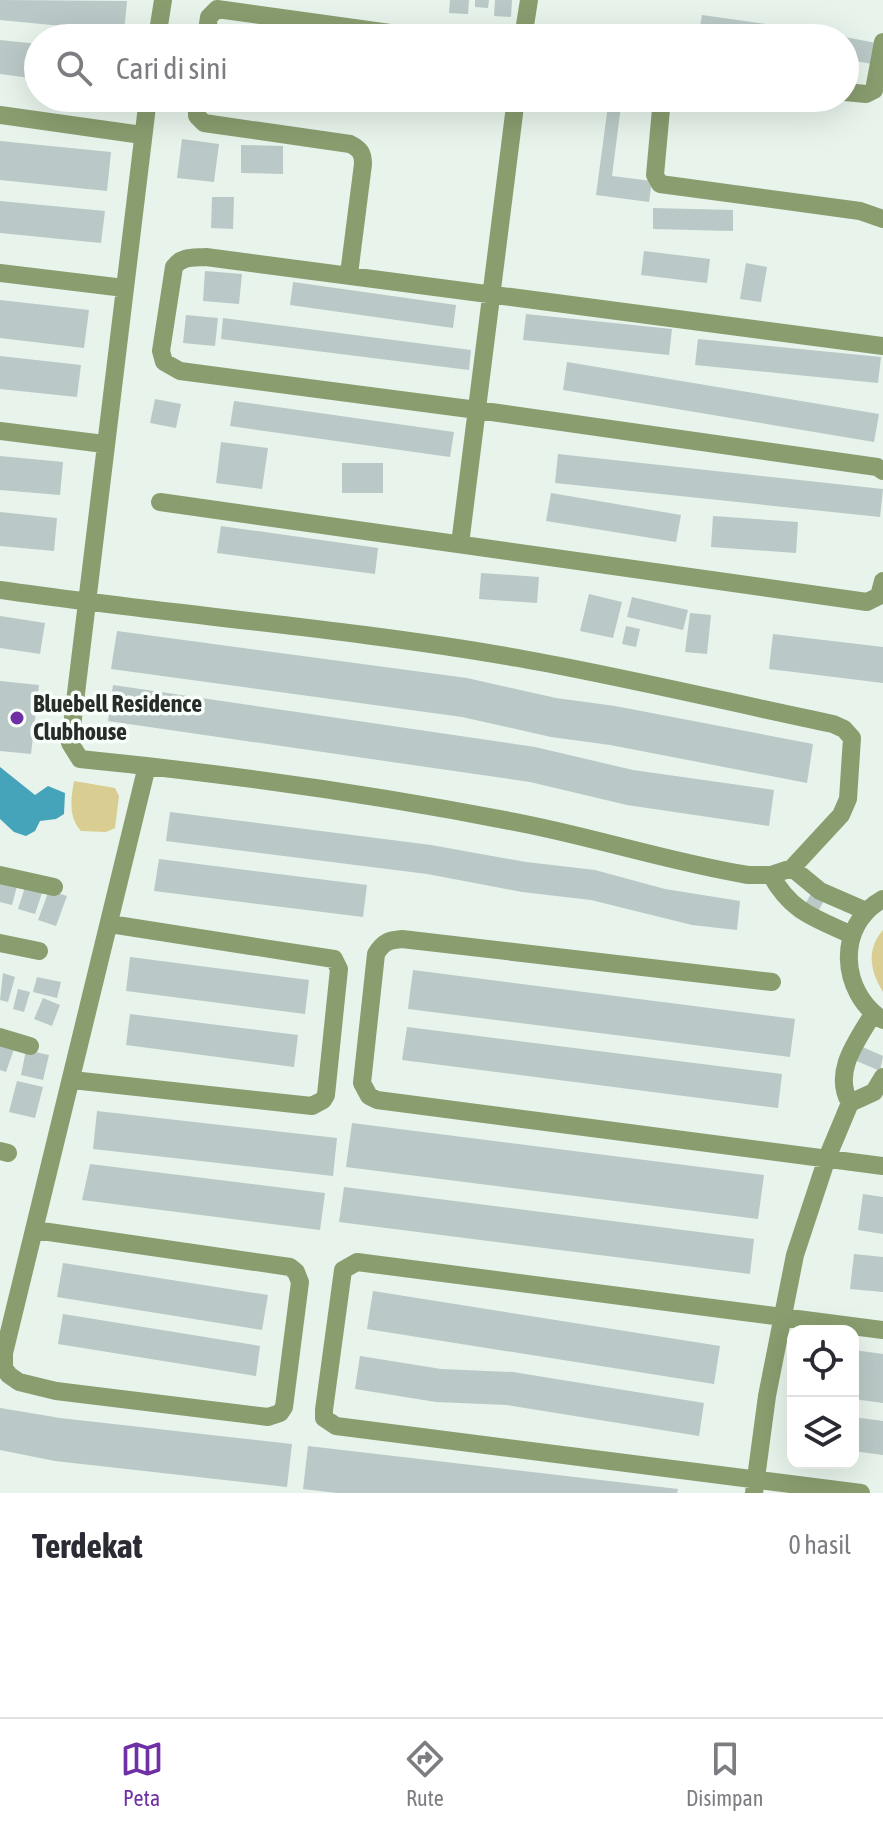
<!DOCTYPE html>
<html lang="id">
<head>
<meta charset="utf-8">
<style>
  :root { --surface:#fff; --page:#f7f7f7; --text:#2b2b33; --muted:#7c7c81; --line:#e1e1e2; --accent:#7030a5 }
  body { margin:0; font-family:"Asap Condensed",sans-serif; background:var(--page); color:var(--text) }
  .controls { position:absolute; right:24px; bottom:24px; display:grid; overflow:hidden; border-radius:16px; box-shadow:0 8px 32px #0002 }
  .controls button { width:72px; height:72px; display:grid; place-items:center; padding:0; border:0; border-bottom:2px solid var(--line); background:var(--surface); color:var(--text); font:40px sans-serif }
  .list { margin:0; padding:0; list-style:none }
  h2 { display:flex; justify-content:space-between; align-items:center; height:104px; margin:0; padding:0 32px; font-size:34px }
  h2 small { font-size:26px; font-weight:400; color:var(--muted) }
  .icon { flex:none; width:44px; height:44px; fill:none; stroke:currentColor; stroke-width:2; stroke-linecap:round; stroke-linejoin:round }
  .map { position:relative; flex:none; width:883px; height:1493px; overflow:hidden }
  .search { position:absolute; background:var(--surface); box-shadow:0 8px 32px #0002; left:24px; right:24px; top:24px; height:88px; display:flex; align-items:center; gap:20px; box-sizing:border-box; padding:0 28px; border-radius:44px; color:var(--muted); font-size:30px }
  .sheet { height:224px; background:var(--surface) }
  nav { display:flex; justify-content:space-around; align-items:center; box-sizing:border-box; height:112px; border-top:2px solid var(--line); background:var(--surface); font-size:22px; color:var(--muted) }
  nav a { display:grid; justify-items:center; gap:4px }
  nav .on { color:var(--accent) }
  .map>svg:first-child { display:block }
  .green { fill:#dacd92 }
  .water { fill:#46a4ba }
  .building { fill:#bac9c7 }
  .lines { fill:none; stroke-linecap:round; stroke-linejoin:round }
  .minor { stroke:#899d6f; stroke-width:18 }
  .poi-dot { fill:#7030a5; stroke:#f8fffa; stroke-width:3 }
  .labels { text-anchor:middle; stroke-width:7; stroke-linejoin:round; paint-order:stroke }
  .poi-label { font-size:24px; font-weight:bold; fill:#282c29; stroke:#f8fffa; text-anchor:start }
</style>
</head>
<body>
<div class="map">
<svg width="883" height="1493" viewBox="0 0 883 1493">
  <rect width="100%" height="100%" fill="#e7f3eb"/>
  <path class="green" d="M74,781l41,7 4,8 -4,32 -9,4 -25,-1c-13,-14 -10,-32 -7,-50z
    M883,930v62c-13,-21 -17,-42 0,-62z"/>
  <path class="water" d="M0,767l35,28 13,-9 17,7 -1,21 -8,5 -16,2 -5,10 -9,5 -12,-4 -14,-13z"/>
  <path class="building" d="M0,0l127,1 -3,31 -124,-12z
    M450,0h19l-1,14 -19,-1z
    M475,0h14l-1,8 -13,-1z
    M495,0h17l-1,17 -17,-1z
    M702,15l127,18 15,5h-146z
    M216,28l136,8v2h-137z
    M845,37l31,6 -4,21 -27,-5z
    M0,40l38,4v35l-38,-5z
    M609,98h13l-10,78 40,5 -3,21 -53,-7z
    M182,139l37,5 -5,38 -37,-4z
    M0,141l111,11 -4,39 -107,-11z
    M241,145l42,1v28l-42,-1z
    M212,197h22l-1,32 -22,-1z
    M0,201l105,10 -4,32 -101,-10z
    M653,208l80,2v21l-80,-2z
    M644,251l66,8 -3,24 -66,-8z
    M746,263l21,4 -6,35 -21,-3z
    M205,271l37,3 -3,30 -36,-3z
    M293,282l163,23 -3,23 -163,-23z
    M0,300l89,10 -5,38 -84,-10z
    M526,314l146,15 -3,26 -146,-15z
    M186,315l32,3 -3,28 -32,-3z
    M223,318l248,32 -2,20 -248,-31z
    M698,339l183,18 -3,26 -183,-18z
    M0,356l81,9 -4,32 -77,-8z
    M567,362l312,52 -5,28 -311,-52z
    M155,399l26,5 -5,24 -26,-5z
    M234,401l220,31 -4,25 -220,-31z
    M221,442l47,6 -6,41 -46,-6z
    M558,454l325,35 -3,28 -325,-34z
    M0,456l63,6 -3,33 -60,-5z
    M342,463h41v30h-41z
    M551,493l130,22 -5,27 -130,-21z
    M0,512l57,6 -3,33 -54,-5z
    M713,516l85,6 -2,31 -85,-6z
    M221,526l157,22 -3,26 -158,-21z
    M481,573l58,4 -2,26 -58,-4z
    M589,594l33,8 -9,36 -33,-7z
    M632,597l56,13 -5,20 -56,-13z
    M690,613l21,2 -4,39 -22,-2z
    M0,616l45,7 -5,31 -40,-6z
    M626,626l14,3 -4,18 -14,-3z
    M117,631l350,47 89,20 59,8 198,38 -6,39 -197,-38 -59,-8 -89,-20 -351,-48z
    M773,634l110,13v36l-114,-14z
    M0,681l39,4 -8,69 -31,-3z
    M113,685l422,62 98,23 141,20 -5,36 -142,-21 -97,-23 -422,-61z
    M170,812l261,33 95,17 69,8 70,19 75,12 -3,29 -45,-5 -101,-25 -69,-8 -95,-18 -261,-33z
    M159,859l208,26 -4,32 -209,-26z
    M0,882l17,4 -5,19 -12,-3z
    M26,884l17,6 -8,24 -17,-5z
    M49,890l18,6 -11,30 -18,-6z
    M813,890l13,7 -10,18 -13,-7z
    M130,957l179,23 -4,34 -179,-23z
    M413,970l382,49 -5,38 -382,-48z
    M3,973l12,4 -7,25 -8,-2z
    M37,977l24,5 -4,16 -24,-6z
    M18,989l12,3 -6,20 -11,-3z
    M43,998l17,7 -8,21 -18,-7z
    M130,1014l168,21 -4,32 -168,-22z
    M407,1027l375,47 -4,34 -376,-48z
    M0,1044l14,5 -8,23 -6,-2z
    M858,1045l25,11 -3,15 -28,-12z
    M26,1050l23,5 -6,25 -22,-5z
    M17,1081l26,6 -8,31 -26,-6z
    M97,1111l240,27 -4,38 -240,-27z
    M352,1123l412,52 -6,44 -412,-52z
    M90,1164l235,29 -5,37 -238,-30z
    M344,1187l410,52 -4,35 -411,-52z
    M863,1194l20,3v37l-25,-4z
    M854,1254l29,3v35l-33,-3z
    M63,1263l205,32 -6,35 -205,-33z
    M373,1291l347,55 -6,38 -347,-55z
    M63,1314l197,32 -4,30 -198,-32z
    M853,1350l30,4v49l-30,-4z
    M360,1356l81,13 72,3 191,31 -5,33 -192,-31 -71,-3 -81,-13z
    M0,1408l60,10 232,26 -5,43 -232,-26 -55,-11z
    M853,1417l30,4v34l-30,-4z
    M308,1446l370,43 -1,4h-340l-34,-4z"/>
  <g class="lines">
    <path class="minor" d="M157,38l6,-38
      M206,38l3,-21 8,-8 209,29
      M523,38l6,-38
      M845,92l21,2 8,-4 9,-48
      M197,98v18l7,7 146,21c10,5 13,9 13,20l-14,110
      M662,98l-7,77 5,9 200,27 23,8
      M0,115l142,20
      M0,273l124,15
      M883,346l-677,-89c-13,1 -24,-1 -32,10l-13,84 3,11 16,9 297,39 400,57 6,4
      M0,431l104,13
      M160,502l707,100 12,-6 4,-15
      M460,544l56,-446
      M0,590c172,25 347,38 518,68 106,19 210,44 315,66l11,5 8,9 -4,61 -7,16 -49,53 -21,7h-23c-73,-12 -145,-35 -218,-50 -149,-30 -300,-51 -450,-66l-10,-16 78,-645
      M792,868l28,23 46,20
      M0,875l54,12
      M771,875c20,37 44,43 81,60
      M883,899c-48,26 -43,94 0,121
      M0,943l39,8
      M772,982l-370,-43c-13,1 -19,3 -26,15l-14,129 7,13 8,4 506,66
      M0,1037l30,9
      M72,1080l240,26 11,-6 3,-5 13,-126 -5,-10 -224,-35
      M850,1103c-18,-31 7,-62 23,-89
      M0,1151l8,2
      M35,1230l255,37 6,5 4,10 -16,125 -4,6 -12,4 -212,-26 -37,-9 -10,-7 -5,-7v-15l143,-587
      M754,1493l13,-97 28,-141 32,-97 23,-55 24,-11 9,-15
      M861,1493l-525,-67 -12,-8v-8l19,-140 14,-8 526,68"/>
  </g>
  <circle class="poi-dot" cx="17" cy="718" r="8"/>
  <g class="labels">
    <g class="poi-label">
      <text x="33" y="712">Bluebell Residence<tspan x="33" dy="28">Clubhouse</tspan></text>
    </g>
  </g>
</svg>
<div class="controls">
<button><svg class="icon" aria-label="locate" viewBox="0 0 24 24"><circle cx="12" cy="12" r="6"/><path d="M12 2v4M12 18v4M2 12h4M18 12h4"/></svg></button>
<button><svg class="icon" aria-label="layers" viewBox="0 0 24 24"><path d="M12 4l9 5-9 5-9-5zM3 14l9 5 9-5"/></svg></button>
</div>
<div class="search"><svg class="icon" aria-label="search" viewBox="0 0 24 24"><circle cx="10" cy="10" r="6"/><path d="M15 15l6 6"/></svg>Cari di sini</div>
</div>
<section class="sheet">
<h2>Terdekat<small>0 hasil</small></h2>
<ul class="list">
</ul>
</section>
<nav>
<a class="on"><svg class="icon" aria-label="map" viewBox="0 0 24 24"><path d="M3 6l6-2 6 2 6-2v14l-6 2-6-2-6 2zM9 4v14M15 6v14"/></svg>Peta</a>
<a><svg class="icon" aria-label="directions" viewBox="0 0 24 24"><path d="M12 3l9 9-9 9-9-9zM9 14v-3h6M13 9l2 2-2 2"/></svg>Rute</a>
<a><svg class="icon" aria-label="saved" viewBox="0 0 24 24"><path d="M7 4h10v16l-5-4-5 4z"/></svg>Disimpan</a>
</nav>
</body>
</html>
